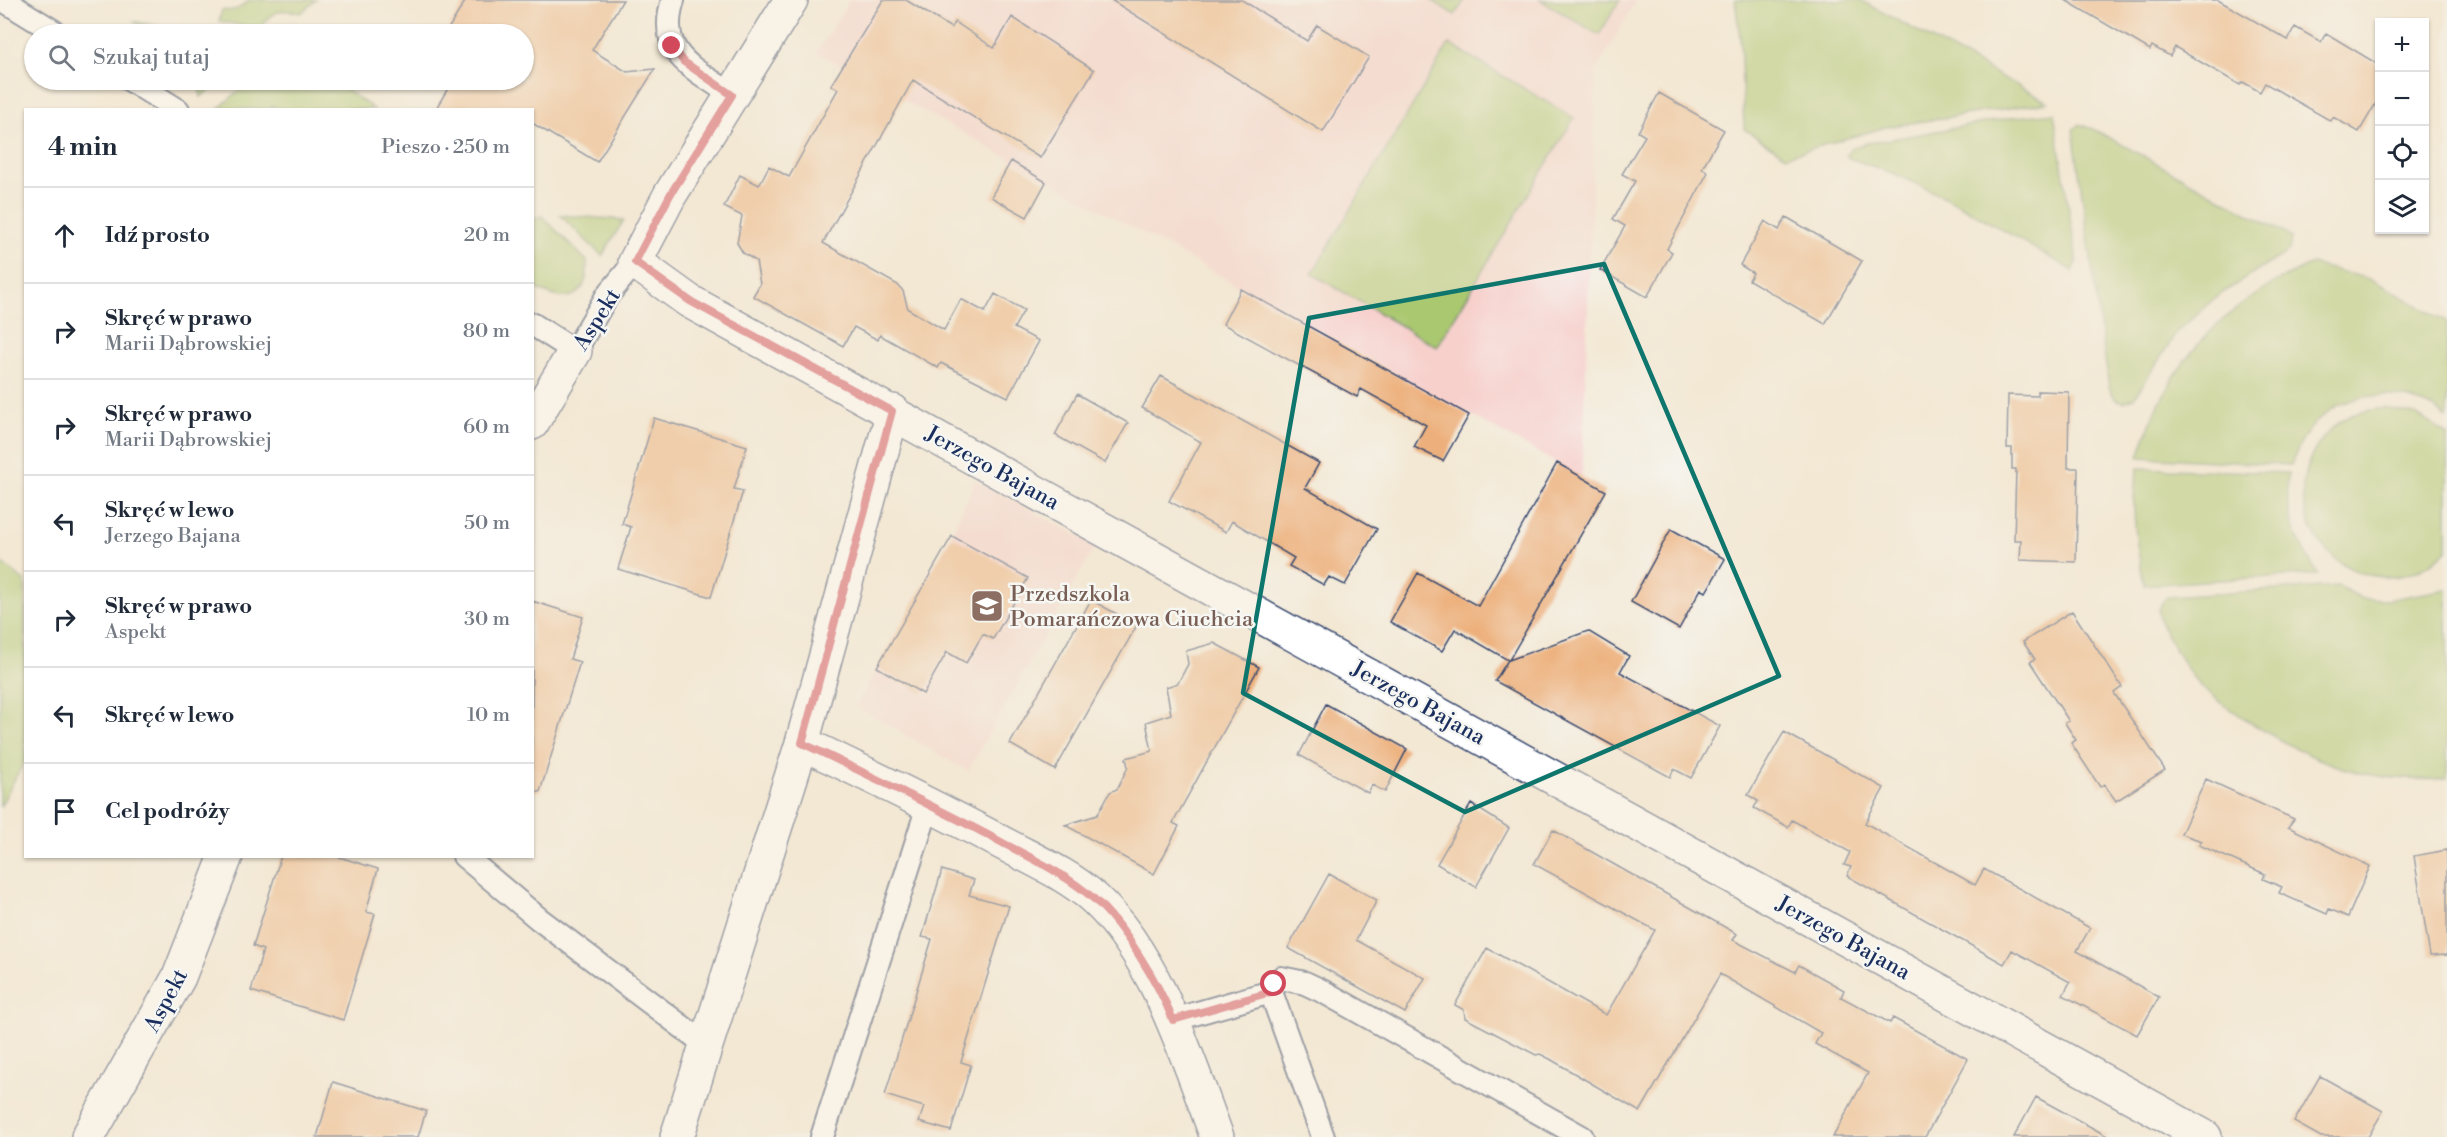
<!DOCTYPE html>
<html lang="pl">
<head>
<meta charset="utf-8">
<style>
  :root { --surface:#fff; --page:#f2f2f3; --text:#1f2937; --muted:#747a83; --line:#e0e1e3 }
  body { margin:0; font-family:"Libre Bodoni",serif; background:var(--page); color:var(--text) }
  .controls { position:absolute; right:18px; top:18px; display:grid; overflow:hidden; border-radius:0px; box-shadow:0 2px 4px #0004 }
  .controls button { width:54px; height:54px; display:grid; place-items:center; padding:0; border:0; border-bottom:2px solid var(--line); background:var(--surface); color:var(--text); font:30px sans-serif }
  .stop { position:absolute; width:18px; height:18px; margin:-14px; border:4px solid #d1495b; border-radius:50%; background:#fff }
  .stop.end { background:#d1495b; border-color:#fff; box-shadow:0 2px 6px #0008 }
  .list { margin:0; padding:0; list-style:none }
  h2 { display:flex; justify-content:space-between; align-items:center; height:78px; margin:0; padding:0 24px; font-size:26px }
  h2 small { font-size:20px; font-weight:400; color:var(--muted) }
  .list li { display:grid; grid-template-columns:39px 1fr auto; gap:18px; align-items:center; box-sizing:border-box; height:96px; padding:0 24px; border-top:2px solid var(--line) }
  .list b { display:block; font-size:22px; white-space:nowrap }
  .list p { margin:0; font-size:20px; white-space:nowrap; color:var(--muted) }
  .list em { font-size:20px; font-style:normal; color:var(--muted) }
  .icon { flex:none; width:33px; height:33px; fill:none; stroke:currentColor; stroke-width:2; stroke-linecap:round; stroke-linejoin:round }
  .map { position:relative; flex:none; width:2447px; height:1137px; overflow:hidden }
  .search { position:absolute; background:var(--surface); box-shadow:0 2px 4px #0004; left:24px; top:24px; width:510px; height:66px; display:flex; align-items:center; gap:15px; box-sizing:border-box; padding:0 21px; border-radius:33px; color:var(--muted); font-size:22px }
  .panel { position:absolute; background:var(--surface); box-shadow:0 2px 4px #0004; left:24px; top:108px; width:510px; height:750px; border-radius:0px }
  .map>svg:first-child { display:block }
  .built { fill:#f7d0cc }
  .green { fill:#aac870; stroke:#627c67; stroke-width:1.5 }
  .building { fill:#edb07b }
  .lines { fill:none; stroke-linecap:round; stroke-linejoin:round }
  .service-casing { stroke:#3b4b70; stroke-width:26 }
  .minor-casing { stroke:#3b4b70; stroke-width:36 }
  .service { stroke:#fff; stroke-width:22 }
  .minor { stroke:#fff; stroke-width:33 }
  .route { stroke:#d1495b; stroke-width:8 }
  .marked { fill:none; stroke:#0f766e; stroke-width:4.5; stroke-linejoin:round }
  .labels { text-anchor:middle; stroke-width:5; stroke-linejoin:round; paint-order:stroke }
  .street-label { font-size:22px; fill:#1b2f5e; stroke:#f6f6f2 }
  .education-label { font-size:22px; fill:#785e54; stroke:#f6f6f2; text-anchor:start }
</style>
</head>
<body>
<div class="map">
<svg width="2447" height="1137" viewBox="0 0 2447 1137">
  <rect width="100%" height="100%" fill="#f6f6f2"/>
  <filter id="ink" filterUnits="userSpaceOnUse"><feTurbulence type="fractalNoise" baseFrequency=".0167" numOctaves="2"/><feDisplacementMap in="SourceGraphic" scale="12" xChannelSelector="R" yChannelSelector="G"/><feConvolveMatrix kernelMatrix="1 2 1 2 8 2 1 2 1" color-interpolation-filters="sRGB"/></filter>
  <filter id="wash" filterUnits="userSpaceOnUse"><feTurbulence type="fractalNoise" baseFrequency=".008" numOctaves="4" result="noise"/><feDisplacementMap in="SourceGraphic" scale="24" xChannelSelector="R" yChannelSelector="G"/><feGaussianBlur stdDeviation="1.35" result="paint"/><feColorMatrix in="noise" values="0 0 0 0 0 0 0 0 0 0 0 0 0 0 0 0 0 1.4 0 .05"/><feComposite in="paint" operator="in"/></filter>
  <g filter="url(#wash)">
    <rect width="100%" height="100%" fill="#f3e8d4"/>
    <path class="built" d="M850,0h786l-40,71 -14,406 -765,-425z
      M975,480l121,65 -128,226 -112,-65 92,-164z"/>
    <path class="green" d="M249,0h67l-15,13c-17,-5 -33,-2 -40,16l-42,-8 3,-11c12,2 18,-1 27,-10z
      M1431,0h34l-10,15z
      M1540,0h80l-21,35z
      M1735,0h125l188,102 -162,25 -100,29 -42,-27 -4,-91z
      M133,21l69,13h-47z
      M1449,44l125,74 -137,229 -125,-73z
      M203,80h18l-20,17 -2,-9z
      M251,80h81l42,29 -96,1 -6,-4 -3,4 -50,-2z
      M2054,113l23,149 -4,9 -120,-70 -58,-27 -47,-16 -1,-3 3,-6 13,-5 154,-27z
      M2079,124l16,6 188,102 8,6 -2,13 -73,46 -39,35 -43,66 -11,4 -8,-3 -6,-12 -36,-257z
      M560,215l64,5 -22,36z
      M542,216l45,45c2,42 -25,43 -54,25v-66z
      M2312,264l61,16 74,42v96c-35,-30 -97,-31 -131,4 -12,12 -19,28 -25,43l-152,-8c27,-95 84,-153 173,-193z
      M2384,408l32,6 31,21v116c-8,5 -17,14 -26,18 -74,35 -149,-52 -105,-121 8,-13 21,-27 36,-33 10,-4 22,-5 32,-7z
      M2138,468l150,5c-3,45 6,64 30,101l-174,11c-7,-38 -15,-79 -6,-117z
      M0,561l25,21v178l-25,47z
      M2338,586l25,13 24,1 60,-11v190c-79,4 -127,-13 -194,-55 -21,-14 -45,-28 -61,-48 -8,-11 -15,-24 -22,-35 -9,-15 -18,-31 -3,-44z"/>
    <g id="blocks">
      <path class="building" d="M466,0h157l-31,50 35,22 28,-3 -58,93 -65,-39v-13h-97l18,-30h71v-46h-79z
        M883,0h23l45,28 4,-6 39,26 18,-31 82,53 -54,88 -127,-78 -90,163 75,42 5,6 5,18 36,21 17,-31 24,13 10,-18 29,16 -10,18 25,13 -31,56 -67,-34 -3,5 -58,-33 -2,5 -24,-13 -11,19 -90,-50 7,-12 -4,-23 -13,-8 -6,-10 5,-27 -18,-9 16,-32 19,10 10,-19 20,11 49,-88 -7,-4z
        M1111,0h131l65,41 10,-16 52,32 -46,75z
        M2065,0h153l70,40 7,-13 26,15 5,-9 53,32v33l-20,34 -26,-15 -2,4 -66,-38 -5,9 -17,-10 -3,3 -65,-38 -5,9 -18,-10 -2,4z
        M1659,93l65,37 -22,38 6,4 -41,77 5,3 -25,45 -47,-27 25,-44 -12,-7 22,-38 -13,-7 23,-38 -7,-4z
        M1011,161l35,21 -19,35 -36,-20z
        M1786,217l76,44 -37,63 -76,-44 4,-7 -13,-8 25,-44 14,9z
        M1241,289l228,126 -26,46 -29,-14 12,-22 -65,-36 -4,8 -134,-73z
        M1161,376l158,87 -14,25 72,41 -32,56 -16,-8 -5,8 -35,-19 5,-8 -62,-37 -6,11 -57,-31 32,-59 -59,-34z
        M2038,391l31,1 -1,76h10l-2,94 -56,-2 1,-20h-7l2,-71h-4v-21h-5l1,-53 30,1z
        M1077,394l51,29 -23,40 -50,-28z
        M654,418l93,28 -13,43 9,2 -32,106 -93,-28 13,-42 -9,-3z
        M1557,463l49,28 -97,169 79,-29 41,25 -9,16 100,54 -29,52 -17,-9 -4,8 -175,-96 13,-21 -53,-31 -13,22 -52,-29 28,-49 60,33z
        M1671,529l54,30 -19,33 -5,-3 -22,40 -48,-27z
        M952,536l76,42 -35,61 -10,-5 -17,29 -19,-11 -24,42 -46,-27z
        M1091,600l46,25 -82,145 -45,-26z
        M532,601l51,16 -13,42 10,3 -40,130 -8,-1z
        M2072,611l50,76 -8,6 51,77 -49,31 -12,-17 -4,3 -29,-44 5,-3 -11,-17 4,-2 -39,-59 5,-3 -12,-17z
        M1214,643l45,24 -86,156 6,3 -25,48 -89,-49 32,-10 13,-23 7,-3 11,-22 -2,-9 26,-7 -6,-29 25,-8 -5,-27 12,-4 10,-19 -2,-13z
        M1326,704l81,45 -22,43 -13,-7 -4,8 -69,-38z
        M1784,732l100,56 -19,35 110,62 9,-16 106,59 -13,23 82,46 -22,38 -74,-40 7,-13 -58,-32 -8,14 -157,-88 4,-9 -7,-2 6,-13 -58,-32 -4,7 -34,-19 4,-7 -10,-6z
        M2206,779l88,40 -6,8 82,39 -22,51 -19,-8 -2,5 -48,-21 3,-6 -19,-8 2,-5 -66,-29 3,-4 -21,-7z
        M1471,804l38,24 -33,59 -39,-23z
        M1553,830l184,104 -4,6 62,32 4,-7 45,25 -3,7 49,26 3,-5 75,41 -43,78h-92l35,-64 -53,-29 6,-11 -101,-59 -80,138 -90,-53 -10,-5 -4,1 -71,-37 -1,-8 -9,-5 32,-57 119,67 49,-85 -121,-66z
        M2447,850v105l-17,1 -16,-100z
        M281,856h55l42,13 -12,43 9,2 -32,106 -92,-29 12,-41 -10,-4z
        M942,870l32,10 -5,15 40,11 -48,156 10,3 -20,66 -32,-9 5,-15 -39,-12 47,-156 -10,-2z
        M1329,874l48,26 -21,40 69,38 -20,35 -117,-65z
        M2320,1076l63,35 -15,26h-47l-27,-15z
        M333,1082l93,29 -8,26h-101z
        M2036,1097l73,40h-95z"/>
    </g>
  </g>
  <g filter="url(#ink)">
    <use href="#blocks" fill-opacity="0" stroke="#3b4b70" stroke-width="1.5"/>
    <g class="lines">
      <g class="service-casing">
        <path id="service" d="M3,0l55,34
          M673,0c-17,55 21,68 59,95
          M130,80l48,30
          M532,324l43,27 32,-55 28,-34
          M464,856l75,63 166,125
          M1173,1020l98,-28
          M822,1137l107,-334
          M1323,1137l-52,-145 3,-8 7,-6 24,5 19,9 258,145"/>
      </g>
      <g class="minor-casing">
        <path id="minor" d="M791,0l-121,195 -35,67 54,39 1516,836
          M532,423l43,-72
          M802,743c69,33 137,66 204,102 30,16 64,31 89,54 62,58 93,161 122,238
          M88,1137l91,-160 47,-121
          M677,1137l125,-394 91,-332"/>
      </g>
      <use href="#service" class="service"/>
      <use href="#minor" class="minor"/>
    </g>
  </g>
  <g class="lines" filter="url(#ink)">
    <path class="route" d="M672,46l12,16 48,33 -62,100 -35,67 55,39 202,110 -90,332c67,32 134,64 199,99 32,17 66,33 93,57 29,25 65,85 79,121l98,-28 3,-8"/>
  </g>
  <path d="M0 0H2447V1137H0ZM1604,264l175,412 -314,136 -222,-119 66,-375z" fill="#f3e8d4" fill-opacity=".55" fill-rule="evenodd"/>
  <path class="marked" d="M1604,264l175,412 -314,136 -222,-119 66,-375z"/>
  <defs>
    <g id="school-square" transform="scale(1.725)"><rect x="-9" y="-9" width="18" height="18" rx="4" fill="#8d6e63" stroke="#f6f6f2"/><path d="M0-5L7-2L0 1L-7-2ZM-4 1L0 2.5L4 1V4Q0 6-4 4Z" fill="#fff"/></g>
  </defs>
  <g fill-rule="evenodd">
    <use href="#school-square" x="987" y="606"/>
  </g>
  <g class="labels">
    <g class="street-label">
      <text transform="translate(596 319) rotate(-58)" y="8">Aspekt</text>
      <text transform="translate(993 467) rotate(29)" y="8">Jerzego Bajana</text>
      <text transform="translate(1419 702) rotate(29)" y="8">Jerzego Bajana</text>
      <text transform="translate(1844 937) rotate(29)" y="8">Jerzego Bajana</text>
      <text transform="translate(165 1000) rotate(-62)" y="8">Aspekt</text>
    </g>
    <g class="education-label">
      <text x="1010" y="601">Przedszkola<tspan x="1010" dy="25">Pomarańczowa Ciuchcia</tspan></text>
    </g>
  </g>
</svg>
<div class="controls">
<button>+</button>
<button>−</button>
<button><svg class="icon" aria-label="locate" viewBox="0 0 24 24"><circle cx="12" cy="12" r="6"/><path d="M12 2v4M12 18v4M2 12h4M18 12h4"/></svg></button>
<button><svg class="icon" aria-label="layers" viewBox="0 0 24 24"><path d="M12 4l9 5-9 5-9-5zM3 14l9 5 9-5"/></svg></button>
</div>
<div class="stop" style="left:1274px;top:984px"></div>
<div class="stop end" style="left:672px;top:46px"></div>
<div class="search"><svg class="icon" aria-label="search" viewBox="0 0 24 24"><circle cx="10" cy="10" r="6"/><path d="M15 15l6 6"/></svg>Szukaj tutaj</div>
<section class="panel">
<h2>4 min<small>Pieszo · 250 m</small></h2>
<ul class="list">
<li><svg class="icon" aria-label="ahead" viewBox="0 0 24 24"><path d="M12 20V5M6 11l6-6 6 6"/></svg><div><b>Idź prosto</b></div><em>20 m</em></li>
<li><svg class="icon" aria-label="right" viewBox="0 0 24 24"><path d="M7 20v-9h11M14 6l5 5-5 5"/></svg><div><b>Skręć w prawo</b><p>Marii Dąbrowskiej</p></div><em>80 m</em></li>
<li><svg class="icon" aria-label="right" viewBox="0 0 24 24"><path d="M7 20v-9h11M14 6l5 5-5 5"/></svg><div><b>Skręć w prawo</b><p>Marii Dąbrowskiej</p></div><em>60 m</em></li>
<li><svg class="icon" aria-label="left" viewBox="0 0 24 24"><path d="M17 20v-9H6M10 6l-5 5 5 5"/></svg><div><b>Skręć w lewo</b><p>Jerzego Bajana</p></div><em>50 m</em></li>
<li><svg class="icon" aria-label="right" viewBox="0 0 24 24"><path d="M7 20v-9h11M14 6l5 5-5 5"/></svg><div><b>Skręć w prawo</b><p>Aspekt</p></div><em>30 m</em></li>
<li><svg class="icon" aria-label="left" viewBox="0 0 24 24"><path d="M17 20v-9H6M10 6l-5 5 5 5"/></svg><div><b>Skręć w lewo</b></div><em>10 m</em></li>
<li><svg class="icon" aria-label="arrive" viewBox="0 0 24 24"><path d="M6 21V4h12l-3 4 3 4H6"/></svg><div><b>Cel podróży</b></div></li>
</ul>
</section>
</div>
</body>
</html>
